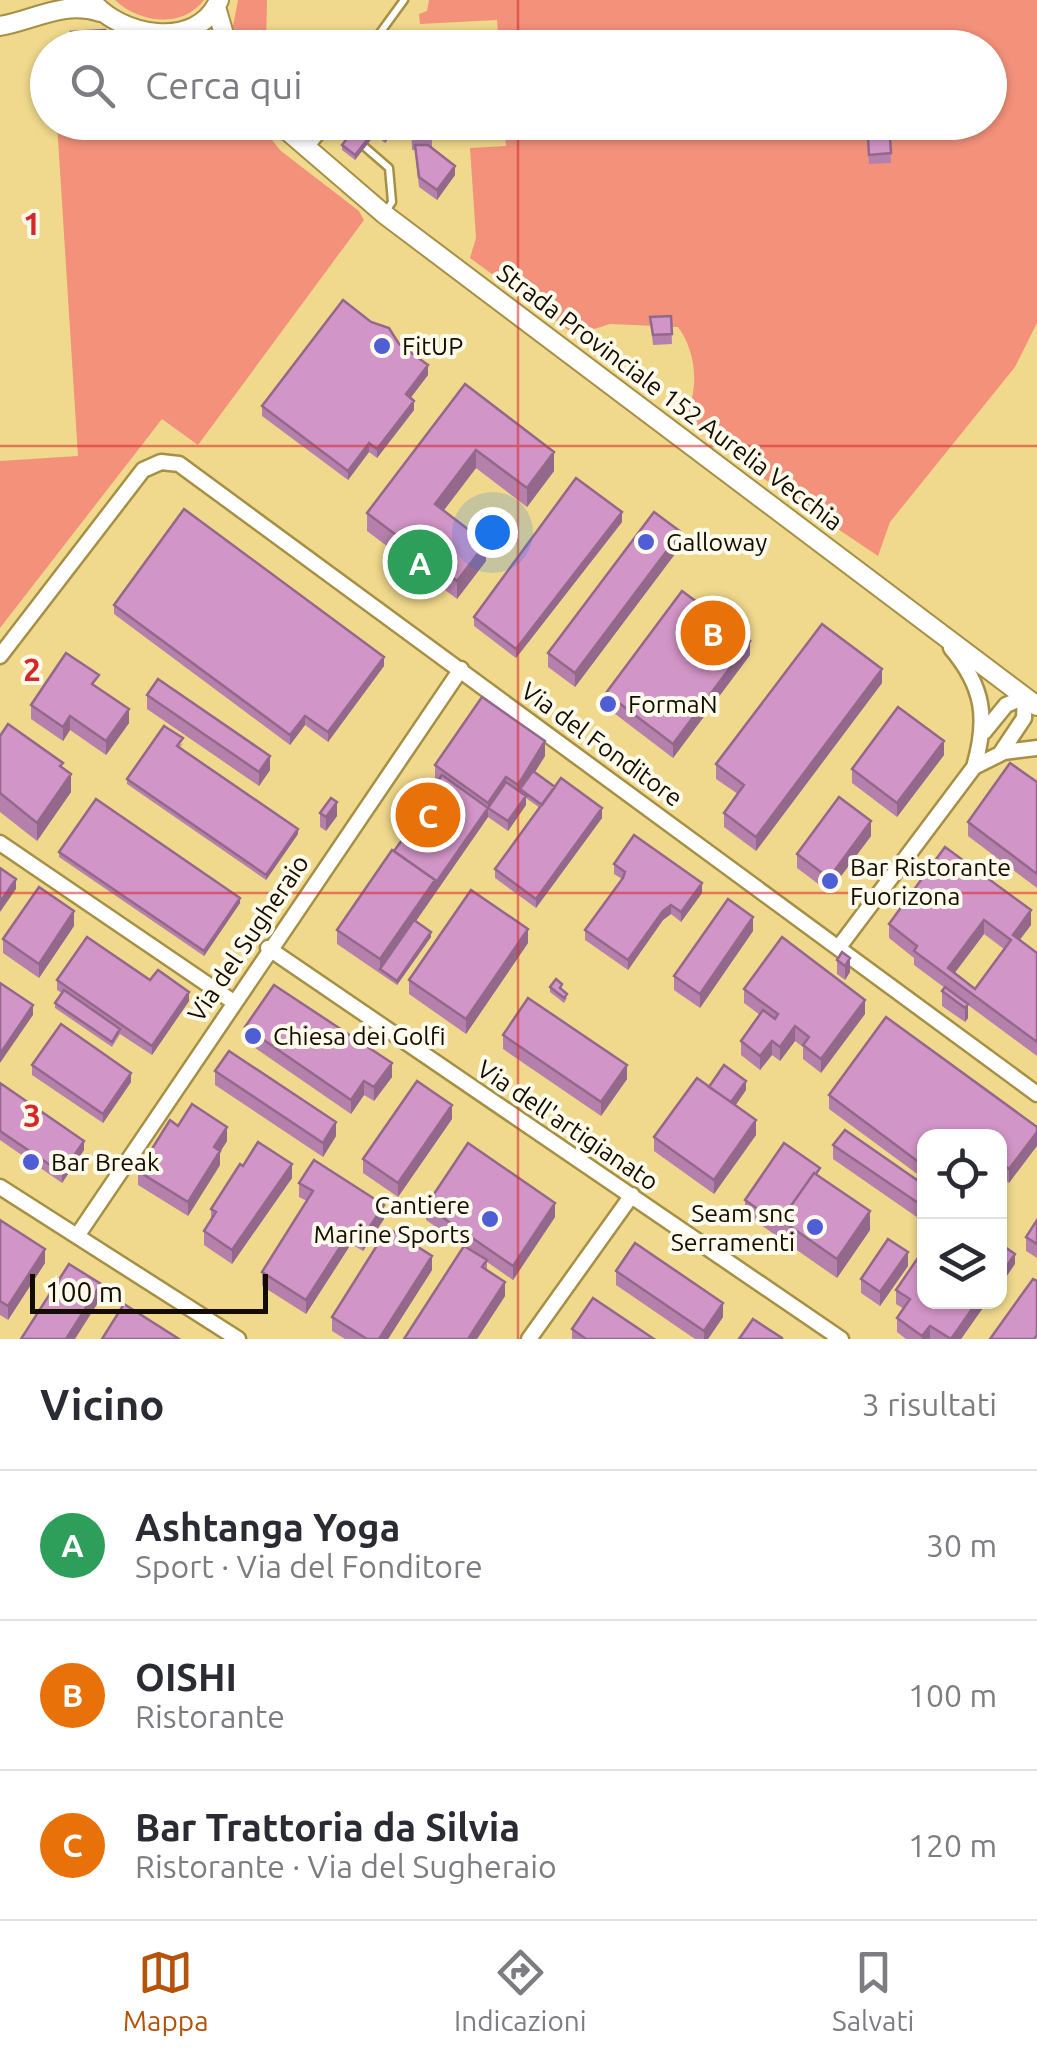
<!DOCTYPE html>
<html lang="it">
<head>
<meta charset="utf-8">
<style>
  :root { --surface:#fff; --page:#f2f2f3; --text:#2b2b33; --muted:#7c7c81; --line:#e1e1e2; --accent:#b45309 }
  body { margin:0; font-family:Ubuntu,sans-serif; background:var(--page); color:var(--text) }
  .controls { position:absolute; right:30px; bottom:30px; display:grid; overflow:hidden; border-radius:20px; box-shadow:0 2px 8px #0004 }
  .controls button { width:90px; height:90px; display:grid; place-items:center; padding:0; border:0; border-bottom:2px solid var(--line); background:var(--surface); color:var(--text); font:50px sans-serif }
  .scale { position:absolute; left:30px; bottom:25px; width:238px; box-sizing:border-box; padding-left:10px; border:5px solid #130c00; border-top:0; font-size:28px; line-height:35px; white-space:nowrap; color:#130c00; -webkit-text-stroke:8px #fffbec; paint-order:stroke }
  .you { position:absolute; left:492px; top:532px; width:35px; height:35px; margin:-25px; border:8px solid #fff; border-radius:50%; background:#1a73e8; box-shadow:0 0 0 15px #1a73e833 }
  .badge { display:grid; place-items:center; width:65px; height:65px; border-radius:50%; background:var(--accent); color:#fff; font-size:32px; font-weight:700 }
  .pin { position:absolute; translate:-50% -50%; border:5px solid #fff; box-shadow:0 2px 10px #0006 }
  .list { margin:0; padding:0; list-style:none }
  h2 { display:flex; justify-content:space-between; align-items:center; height:130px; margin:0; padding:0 40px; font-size:42px }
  h2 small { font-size:32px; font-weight:400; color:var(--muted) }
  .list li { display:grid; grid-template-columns:65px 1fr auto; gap:30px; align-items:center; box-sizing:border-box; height:150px; padding:0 40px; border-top:2px solid var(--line) }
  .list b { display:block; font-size:38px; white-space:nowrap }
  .list p { margin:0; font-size:32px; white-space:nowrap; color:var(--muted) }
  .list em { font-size:32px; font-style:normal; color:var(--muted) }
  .icon { flex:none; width:55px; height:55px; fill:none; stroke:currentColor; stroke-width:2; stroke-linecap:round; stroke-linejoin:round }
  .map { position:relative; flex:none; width:1037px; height:1339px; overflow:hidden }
  .search { position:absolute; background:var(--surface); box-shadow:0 2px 8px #0004; left:30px; right:30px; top:30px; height:110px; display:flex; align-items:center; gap:25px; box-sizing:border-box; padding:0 35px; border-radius:55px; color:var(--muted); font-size:38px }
  .sheet { height:580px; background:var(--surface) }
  nav { display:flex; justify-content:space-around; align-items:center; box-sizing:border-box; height:140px; border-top:2px solid var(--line); background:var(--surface); font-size:28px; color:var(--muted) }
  nav a { display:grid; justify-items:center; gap:5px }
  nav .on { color:var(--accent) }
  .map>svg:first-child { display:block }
  .green { fill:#f3917b }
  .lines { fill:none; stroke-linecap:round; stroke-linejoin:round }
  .service-casing { stroke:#a69045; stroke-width:11 }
  .minor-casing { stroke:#a69045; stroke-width:19 }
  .secondary-casing { stroke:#a69045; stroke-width:22 }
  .service { stroke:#fff; stroke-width:6 }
  .minor { stroke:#fff; stroke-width:14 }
  .secondary { stroke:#fff; stroke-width:18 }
  .wall { fill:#b580ab; fill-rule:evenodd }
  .shaded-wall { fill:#93688b }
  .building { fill:#d295c7; stroke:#93688b; stroke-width:2.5; fill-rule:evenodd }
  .grid { fill:none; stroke:#d62828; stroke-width:2.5; stroke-opacity:0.55 }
  .poi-dot { fill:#4f5ed4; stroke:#fffbec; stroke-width:4 }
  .labels { text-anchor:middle; stroke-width:8; stroke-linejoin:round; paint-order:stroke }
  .poi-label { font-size:25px; fill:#130c00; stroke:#fffbec; text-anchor:start }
  .street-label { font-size:25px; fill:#130c00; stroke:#fffbec }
  .grid-label { font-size:32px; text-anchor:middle; font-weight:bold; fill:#d62828; stroke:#fffbec; stroke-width:8; stroke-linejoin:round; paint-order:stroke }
</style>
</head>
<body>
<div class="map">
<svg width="1037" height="1339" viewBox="0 0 1037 1339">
  <rect width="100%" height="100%" fill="#f0d98d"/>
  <path class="green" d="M115,0h89c-22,29 -65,23 -89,0z
    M238,0h29l-1,47h-25l-8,-21z
    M429,0h608v323l-22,44 -125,155 -12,34 -107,-72 -86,-68c15,-27 11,-65 -7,-89l-68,-3 -35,11 -105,-77 6,-20 -6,-90 36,-2 -2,-23 486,-1v-74l-491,-1 -2,-27 -77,4 -1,-10 8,-3z
    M57,123h201l23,28 78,60 5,9 -166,225 -36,-26 -162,209v-167l78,-5z"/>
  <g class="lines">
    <g class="service-casing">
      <path id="service" d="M369,48l35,-48
        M336,122l53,46 3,34 -7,11
        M310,148l22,-26"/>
    </g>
    <g class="minor-casing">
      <path id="minor" d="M0,656l143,-186 18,-8 18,2 858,630
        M984,732l22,-27 19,-8 -1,21 -24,36
        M974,767l30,-15 33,-4
        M0,843l232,158
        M839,947l135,-180c14,-48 10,-80 -23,-119
        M268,948l573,391
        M0,1187l238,152
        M77,1236l384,-567
        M529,1339l103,-144"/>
    </g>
    <g class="secondary-casing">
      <path id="secondary" d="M91,0c28,36 106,52 128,0
        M216,7l12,41
        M0,26c35,-6 64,-26 100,-14
        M175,35l35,13
        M277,122l107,92 653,492"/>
    </g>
    <use href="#service" class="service"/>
    <use href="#minor" class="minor"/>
    <use href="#secondary" class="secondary"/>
  </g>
  <path class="wall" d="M360,122h41l-16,21 -10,-8 -20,25 -13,-10v-5z
    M411,122h25l1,15 -5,1v10l23,27 -18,25 -18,-13 -4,-37h-3z
    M460,122h33v11l-32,1z
    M866,122h23l2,41 -22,1z
    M904,122h17l1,14 -16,1z
    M671,316l1,28 -19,1 -3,-28z
    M399,344l29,31 -18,23 4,12 -37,48 -8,-6 -21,28 -86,-64v-10z
    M465,384l89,87 -27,36 -51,-39 -33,43 43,50 -29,38 -90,-68v-18z
    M622,522l-106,136 -42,-32v-9z
    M681,546l-106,141 -27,-20v-14z
    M114,605l270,61 -56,76 -23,-17 -15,20 -176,-131z
    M750,655l-77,103 -67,-51v-14z
    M882,683l-126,168 -32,-24v-14l14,-19 -22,-15v-15z
    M99,688l30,35 -23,32 -36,-25 -7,11 -32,-22v-14z
    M147,695l123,75 -11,16 -112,-77z
    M0,736l63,32 8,24 -34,49 -37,-29z
    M183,743l-3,4 118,87 -32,46 -139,-96v-5z
    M944,755l-47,62 -45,-34v-14z
    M545,756l-10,16 67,46 -66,90 -41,-30v-9l45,-61 -14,-10v7l-18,26 -20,-14 -72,104 15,16 -34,48 -60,-41v-14l65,-89v-7l36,-53 -3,-2v-14z
    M1037,782v106l-69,-52v-14z
    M320,813l17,3 -11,15 -6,-4z
    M871,836l-42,56 -32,-24v-14z
    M945,847l86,78 -12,15 18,13v103l-69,-51v13l-3,4 -23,-16v-15l3,-3 -31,-23v-7l-25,-20v-14zM984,934l20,15 -29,40 -21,-16z
    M59,852l181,51 -36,53 -145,-99z
    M614,864l88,29 -21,29 -10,-8 -8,6 -35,50 -43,-30v-10l37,-51 -8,-5z
    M74,926l-35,52 -36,-25v-14z
    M753,931l-53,77 -26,-18v-14z
    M528,943l-62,91 -57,-40v-14z
    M850,958v14l-5,8 -8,-6v-14z
    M57,980h93l39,21 -37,54 -32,-21 -8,13 -57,-39v-5l7,-10 -5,-3z
    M550,987l17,11 -3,5 -14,-11z
    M744,989l121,25 -44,59 -18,-14v-12l-8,-6 -15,20 -8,-6 -12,15 -19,-15v-14l19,-26 -16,-12z
    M245,1027l147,50 -18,24 -10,-6 -13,19 -106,-73z
    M503,1035l124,44 -26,37 -98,-67z
    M32,1065l99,17 -28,41 -71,-48z
    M215,1071l121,65 -13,21 -108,-72z
    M0,1083l84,67 -22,33 -62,-43z
    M709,1087l37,3 -11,15 21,30 -42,59 -60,-43v-14z
    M829,1095l208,32 -28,56 -9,-7v-40h-76v86l-91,-63v-14l84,35 3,-4 -91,-67z
    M452,1119l-54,78 -35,-24v-14z
    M178,1126l49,15 -7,11v13l-32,51 -50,-31v-14z
    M243,1166l49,12 -60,86 -28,-19v-14l7,-11v-11z
    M820,1177l50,53 -33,48 -92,-64v-14z
    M299,1183l85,36 -21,32 -12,-7 -45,70 -44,-28v-14l45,-71 -8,-4z
    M426,1206l129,11 -42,63 -26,-18v8l18,26 -28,43h-73l60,-93 -38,-26z
    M0,1220l45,43 -37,57 -8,-5z
    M1037,1220v38l-11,-7v-14z
    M908,1266l-28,40 -19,-13v-14z
    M432,1270l-44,69h-43l-13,-8v-14z
    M616,1271l107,46 -15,22h-13l-79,-54z
    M896,1290l28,12h63l-26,37h-55l-9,-7v-14l7,-9 -8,-5z
    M572,1329l82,10h-82z"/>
  <path class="shaded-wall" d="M394,122h7l-16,21v-10z
    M375,130v4l-20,26v-5z
    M455,166v9l-18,25v-10z
    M428,365v10l-22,29v-10z
    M414,401v9l-37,48v-9z
    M369,443v9l-21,28v-9z
    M476,450v18l-41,54v-18z
    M554,452v19l-27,36v-19z
    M622,512v10l-106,136v-9z
    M681,532v14l-106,141v-14z
    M486,543v18l-29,38v-18z
    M750,641v14l-77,103v-14z
    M384,657v9l-56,76v-10z
    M882,669v14l-126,168v-14z
    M129,709v14l-23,32v-14z
    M70,716v14l-7,11v-14z
    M305,716v9l-15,20v-10z
    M545,741v15l-22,35 -3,-2 -2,10v-14z
    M944,741v14l-47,62v-14z
    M270,756v14l-11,16v-14z
    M71,774v18l-34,49v-18z
    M506,777v15l-18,16v-5z
    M526,796v9l-18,26v-10z
    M337,802v14l-11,15v-14z
    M488,808v9l-106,153 -2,-1v-10z
    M602,808v10l-66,90v-9z
    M871,821v15l-42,56v-14z
    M298,829v5l-32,46v-5z
    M16,879v10l-16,23v-10z
    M702,883v10l-21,29v-10z
    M240,898v5l-36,53v-5z
    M671,905v9l-8,6 -35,50v-10l35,-49z
    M1031,910v15l-18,24v-14z
    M74,911v15l-35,52v-14z
    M753,917v14l-53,77v-14z
    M984,920v14l-33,44 -3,-10z
    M528,929v14l-62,91v-15z
    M431,932v5l-34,48v-4z
    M850,958v14l-5,8v-14z
    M189,992v9l-37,54v-9z
    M865,1000v14l-44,59v-14z
    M968,1004v14l-3,4v-14z
    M33,1005v10l-33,48v-9z
    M795,1026v15l-15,20v-14z
    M772,1041v14l-12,15v-14z
    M392,1063v14l-18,24v-14z
    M627,1065v14l-26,37v-14z
    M131,1073v9l-28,41v-9z
    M364,1081v14l-13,19v-14z
    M746,1081v9l-17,25v-10z
    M452,1105v14l-54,78v-14z
    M756,1120v15l-42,59v-14z
    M336,1122v14l-13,21v-14z
    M227,1127v14l-7,11v13l-32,51v-14l26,-55z
    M1037,1132v14l-28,37v-14z
    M84,1141v9l-22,33v-10z
    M292,1164v14l-60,86v-14z
    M555,1203v14l-42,63v-14z
    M384,1205v14l-21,32v-14z
    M870,1211v19l-33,48v-19z
    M351,1230v14l-45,70v-14z
    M45,1249v14l-37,57v-14z
    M908,1252v14l-28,40v-14z
    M1015,1254v10l-15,22v-10z
    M432,1256v14l-44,69h-9z
    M505,1282v14l-28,43h-9z
    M101,1284v14l-26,41h-9z
    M977,1302h10l-26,37h-10z
    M723,1303v14l-15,22h-4v-8z
    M930,1326v13h-8v-3z"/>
  <path class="building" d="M105,30l1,18h-34l-1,-16z
    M360,122h5l10,8 -20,25 -13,-10z
    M371,122h23l-9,11z
    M411,122h25l1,11h-5l-1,-9 -19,1 -1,8z
    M460,122h33v6l-32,1z
    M867,122h22l2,31 -22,2z
    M905,122h16l1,9 -16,2z
    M431,124l1,11 -20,1v-11z
    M415,145h13l27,21 -18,24 -18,-13z
    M343,300l28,22 18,6 10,16 29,21 -22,29 8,7 -37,48 -8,-6 -21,28 -86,-65z
    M671,316l1,18 -19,1 -3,-18z
    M465,384l89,68 -27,36 -51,-38 -41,54 51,39 -29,38 -90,-68z
    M576,478l46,34 -106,137 -42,-32z
    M184,509l200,148 -56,75 -23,-16 -15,19 -176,-130z
    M654,512l27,20 -106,141 -27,-20z
    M682,591l68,50 -77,103 -67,-51z
    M822,624l60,45 -126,168 -32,-24 20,-28 -28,-21z
    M66,653l33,22 -7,9 37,25 -23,32 -36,-25 -7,11 -32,-22z
    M158,679l112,77 -11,16 -112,-77z
    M482,697l63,44 -27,44 -12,-8 -18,26 -53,-38z
    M898,707l46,34 -47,62 -45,-34z
    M8,724l55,39 -3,3 11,8 -34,49 -37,-30v-57z
    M164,726l19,12 -6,8 121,83 -32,46 -139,-96z
    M1010,763l27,19v92l-69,-52z
    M533,771l22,16 -13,18 -22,-16z
    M442,775l46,33 -53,76v-4l-41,-29 11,-15 -3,-2z
    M561,778l41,30 -66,91 -41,-30z
    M506,782l20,14 -18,25 -20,-13z
    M839,797l32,24 -42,57 -32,-24z
    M331,798l6,4 -11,15 -6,-4z
    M96,799l144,99 -36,53 -145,-99z
    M634,835l68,48 -21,29 -10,-7 -8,6 -35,49 -43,-30 38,-52 2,-6 -11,-8z
    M945,847l86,63 -18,25 24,18v89l-123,-91 3,-5 -28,-22zM984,920l27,20 -36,49 -27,-21z
    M392,850l43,30 -55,79 -43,-29z
    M0,868l16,11 -16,23z
    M39,887l35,24 -35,53 -36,-25z
    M471,890l57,39 -62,90 -57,-39z
    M728,899l25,18 -53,77 -26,-18z
    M414,920l17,12 -34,49 -17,-12z
    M87,937l63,43 8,-10 31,22 -37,54 -95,-66z
    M782,937l83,63 -44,59 -18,-14 6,-8 -14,-11 -15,21 -8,-6 -12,15 -19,-15 22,-31 12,9 3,-5 -34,-25z
    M842,952l8,6 -5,8 -8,-6z
    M556,979l6,5 -2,4 7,6 -3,4 -14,-11z
    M0,983l33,22 -33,49z
    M274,985l118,78 -18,24 -10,-6 -13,19 -106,-73z
    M945,987l23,17 -3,4 -23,-17z
    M64,990l56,39 -8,13 -57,-39z
    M528,998l99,67 -26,37 -98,-67z
    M886,1017l151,110v5l-28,37 -9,-7v-26h-76v30l-95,-71z
    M61,1024l70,49 -28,41 -71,-49z
    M229,1051l107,71 -13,21 -108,-72z
    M724,1065l22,16 -15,21 -22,-15z
    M697,1078l59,42 -42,60 -60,-43z
    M417,1081l35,24 -54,78 -35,-24z
    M0,1083l84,58 -22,32 -62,-42z
    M192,1104l35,23 -13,20 6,4 -32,51 -50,-31 32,-51 8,6z
    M845,1130l72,50 7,-11v38l-91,-62z
    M258,1142l34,22 -60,86 -28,-19 12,-19 -5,-3 29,-45 3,2z
    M468,1143l87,60 -42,63 -87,-60z
    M784,1143l36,25 -4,6 -2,-1 -33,47v5l-36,-25z
    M314,1160l70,45 -21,32 -12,-7 -45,70 -44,-28 51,-81 -14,-8z
    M814,1173l56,38 -33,48 -56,-39z
    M0,1220l45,29 -37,57 -8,-5z
    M1037,1220v24l-11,-7z
    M388,1228l44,28 -53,83h-12l-35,-22z
    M888,1239l20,13 -28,40 -19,-13z
    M635,1243l88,60 -19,28 -88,-60z
    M1002,1245l13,9 -15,22v-27z
    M464,1246l23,14 -5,7 23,15 -37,57h-64z
    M924,1249v53h53l-26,37 -21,-13 -8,10 -25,-18 13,-19 -14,-9z
    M69,1264l32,20 -35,55h-45z
    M1033,1279l4,2v54l-3,4h-44z
    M593,1298l61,41h-68l-14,-10z
    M124,1304l55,35h-77z
    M753,1319l29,19v1h-43z"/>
  <path class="grid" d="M518,0v48M518,122v1217M0,446h1037M0,893h1037"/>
  <g class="poi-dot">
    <circle cx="382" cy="346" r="10"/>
    <circle cx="646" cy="542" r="10"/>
    <circle cx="608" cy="704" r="10"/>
    <circle cx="830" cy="881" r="10"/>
    <circle cx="253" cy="1036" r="10"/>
    <circle cx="31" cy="1162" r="10"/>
    <circle cx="490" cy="1219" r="10"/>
    <circle cx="815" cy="1227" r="10"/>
  </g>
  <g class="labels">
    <g class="poi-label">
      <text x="402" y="355">FitUP</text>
      <text x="666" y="551">Galloway</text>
      <text x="628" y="713">FormaN</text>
      <text x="850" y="876">Bar Ristorante<tspan x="850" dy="29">Fuorizona</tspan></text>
      <text x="273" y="1045">Chiesa dei Golfi</text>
      <text x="51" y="1171">Bar Break</text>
      <text x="470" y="1214" text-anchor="end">Cantiere<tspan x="470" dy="29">Marine Sports</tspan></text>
      <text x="795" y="1222" text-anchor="end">Seam snc<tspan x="795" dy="29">Serramenti</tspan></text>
    </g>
    <g class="street-label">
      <text transform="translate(670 397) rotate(37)" y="9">Strada Provinciale 152 Aurelia Vecchia</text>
      <text transform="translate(602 744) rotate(36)" y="9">Via del Fonditore</text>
      <text transform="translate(248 938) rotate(-56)" y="9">Via del Sugheraio</text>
      <text transform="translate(568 1125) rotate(34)" y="9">Via dell'artigianato</text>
    </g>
  </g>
  <g class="grid-label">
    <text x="32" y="235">1</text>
    <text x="32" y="681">2</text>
    <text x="32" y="1127">3</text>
  </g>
</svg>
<div class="controls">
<button><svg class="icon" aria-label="locate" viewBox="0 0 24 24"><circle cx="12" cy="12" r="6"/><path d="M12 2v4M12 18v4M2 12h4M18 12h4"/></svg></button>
<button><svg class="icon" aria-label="layers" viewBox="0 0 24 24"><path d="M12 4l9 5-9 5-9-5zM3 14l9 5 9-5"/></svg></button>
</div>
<div class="scale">100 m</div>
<div class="you"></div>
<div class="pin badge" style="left:420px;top:562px;background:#2e9e5b">A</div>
<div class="pin badge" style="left:713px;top:633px;background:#e8710a">B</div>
<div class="pin badge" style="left:428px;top:815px;background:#e8710a">C</div>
<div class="search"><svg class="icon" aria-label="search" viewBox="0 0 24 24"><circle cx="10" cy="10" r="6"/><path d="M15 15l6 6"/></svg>Cerca qui</div>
</div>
<section class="sheet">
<h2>Vicino<small>3 risultati</small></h2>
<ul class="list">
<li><span class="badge" style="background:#2e9e5b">A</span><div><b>Ashtanga Yoga</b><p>Sport · Via del Fonditore</p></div><em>30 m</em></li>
<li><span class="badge" style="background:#e8710a">B</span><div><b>OISHI</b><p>Ristorante</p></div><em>100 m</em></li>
<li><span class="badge" style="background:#e8710a">C</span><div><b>Bar Trattoria da Silvia</b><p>Ristorante · Via del Sugheraio</p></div><em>120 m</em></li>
</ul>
</section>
<nav>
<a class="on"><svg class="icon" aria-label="map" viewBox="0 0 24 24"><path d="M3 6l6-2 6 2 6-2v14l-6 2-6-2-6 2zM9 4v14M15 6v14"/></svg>Mappa</a>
<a><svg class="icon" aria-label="directions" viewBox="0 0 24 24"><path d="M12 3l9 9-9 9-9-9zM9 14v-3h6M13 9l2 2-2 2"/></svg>Indicazioni</a>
<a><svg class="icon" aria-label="saved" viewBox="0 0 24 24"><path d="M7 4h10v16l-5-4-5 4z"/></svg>Salvati</a>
</nav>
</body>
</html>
